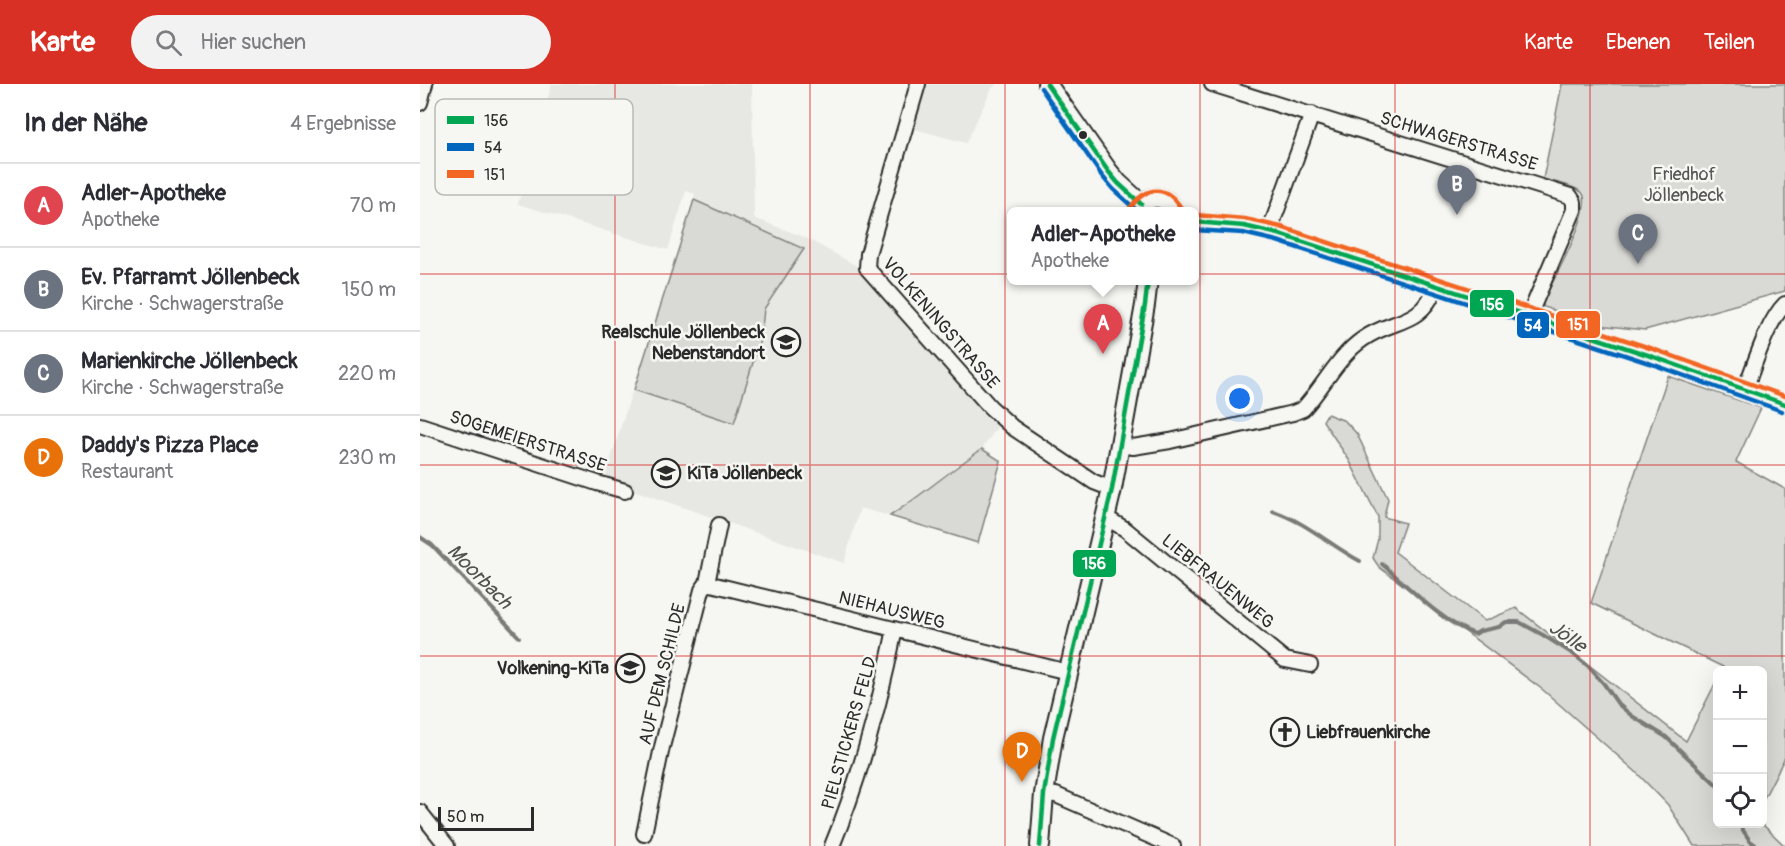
<!DOCTYPE html>
<html lang="de">
<head>
<meta charset="utf-8">
<style>
  :root { --surface:#fff; --page:#f2f2f3; --text:#2b2b33; --muted:#7c7c81; --line:#e1e1e2; --accent:#d93025 }
  body { margin:0; font-family:Pangolin,sans-serif; background:var(--page); color:var(--text) }
  .controls { position:absolute; right:18px; bottom:18px; display:grid; overflow:hidden; border-radius:9px; box-shadow:0 6px 24px #0002 }
  .controls button { width:54px; height:54px; display:grid; place-items:center; padding:0; border:0; border-bottom:2px solid var(--line); background:var(--surface); color:var(--text); font:30px sans-serif }
  .scale { position:absolute; left:18px; bottom:15px; width:96px; box-sizing:border-box; padding-left:6px; border:3px solid #2b2b2b; border-top:0; font-size:16px; line-height:21px; white-space:nowrap; color:#2b2b2b; -webkit-text-stroke:4px #f6f6f2; paint-order:stroke }
  .you { position:absolute; left:820px; top:315px; width:21px; height:21px; margin:-15px; border:4px solid #fff; border-radius:50%; background:#1a73e8; box-shadow:0 0 0 9px #1a73e833 }
  .badge { display:grid; place-items:center; width:39px; height:39px; border-radius:50%; background:var(--accent); color:#fff; font-size:20px; font-weight:700 }
  .pin { position:absolute; translate:-50% -50px; filter:drop-shadow(0 2px 3px #0008) }
  .pin::after { content:''; position:absolute; top:32px; width:21px; height:18px; background:inherit; clip-path:polygon(0 0,100% 0,50% 100%) }
  .popup { position:absolute; left:587px; top:123px; width:192px; height:78px; box-sizing:border-box; display:grid; place-content:center; border-radius:9px; background:var(--surface); filter:drop-shadow(0 2px 4px #0005); font-size:20px; white-space:nowrap; color:var(--muted) }
  .popup b { font-size:22px; color:var(--text) }
  .popup::after { content:''; position:absolute; left:50%; top:100%; margin-left:-12px; border:12px solid transparent; border-top-color:var(--surface) }
  .list { margin:0; padding:0; list-style:none }
  h2 { display:flex; justify-content:space-between; align-items:center; height:78px; margin:0; padding:0 24px; font-size:26px }
  h2 small { font-size:20px; font-weight:400; color:var(--muted) }
  .list li { display:grid; grid-template-columns:39px 1fr auto; gap:18px; align-items:center; box-sizing:border-box; height:84px; padding:0 24px; border-top:2px solid var(--line) }
  .list b { display:block; font-size:22px; white-space:nowrap }
  .list p { margin:0; font-size:20px; white-space:nowrap; color:var(--muted) }
  .list em { font-size:20px; font-style:normal; color:var(--muted) }
  .icon { flex:none; width:33px; height:33px; fill:none; stroke:currentColor; stroke-width:2; stroke-linecap:round; stroke-linejoin:round }
  .map { position:relative; flex:none; width:1365px; height:762px; overflow:hidden }
  header { display:flex; align-items:center; gap:36px; box-sizing:border-box; height:84px; padding:0 30px; background:var(--accent); color:#fff }
  header strong { font-size:28px }
  nav { display:flex; gap:33px; margin-inline-start:auto; font-size:21px }
  .search { width:420px; height:54px; background:var(--page); display:flex; align-items:center; gap:15px; box-sizing:border-box; padding:0 21px; border-radius:33px; color:var(--muted); font-size:22px }
  main { display:flex }
  aside { flex:1; background:var(--surface) }
  .map>svg:first-child { display:block }
  .built { fill:#e7e7e3 }
  .green { fill:#d9d9d5; stroke:#828280; stroke-width:1.5 }
  .lines { fill:none; stroke-linecap:round; stroke-linejoin:round }
  .stream { stroke:#7a7a78; stroke-width:4 }
  .street-casing { stroke:#2b2b2b; stroke-width:18 }
  .secondary-casing { stroke:#2b2b2b; stroke-width:22 }
  .street { stroke:#f6f6f2; stroke-width:14 }
  .secondary { stroke:#f6f6f2; stroke-width:18 }
  .bus-1-casing { stroke:#f6f6f2; stroke-width:9 }
  .bus-2-casing { stroke:#f6f6f2; stroke-width:9 }
  .bus-3-casing { stroke:#f6f6f2; stroke-width:9 }
  .bus-1 { stroke:#00a651; stroke-width:4.5 }
  .bus-2 { stroke:#0065bd; stroke-width:4.5 }
  .bus-3 { stroke:#f26522; stroke-width:4.5 }
  .grid { fill:none; stroke:#d62828; stroke-width:1.5; stroke-opacity:0.55 }
  .bus-dot { fill:#2b2b2b; stroke:#f6f6f2; stroke-width:2 }
  .labels { text-anchor:middle; stroke-width:5; stroke-linejoin:round; paint-order:stroke }
  .street-label { font-size:18px; fill:#2b2b2b; stroke:#f6f6f2 }
  .park-label { font-size:18px; fill:#565656; stroke:#f6f6f2 }
  .poi-label { font-size:18px; font-weight:bold; fill:#2b2b2b; stroke:#f6f6f2; text-anchor:end }
  .water-label { font-size:20px; font-style:italic; fill:#525251; stroke:#f6f6f2 }
  .key { fill:#f6f6f2; stroke:#b9b9b6; stroke-width:1.5 }
  .key-label { font-size:16px; fill:#2b2b2b }
  .line-badge { stroke:#f6f6f2; stroke-width:2 }
  .badge-label { font-size:16px; text-anchor:middle; font-weight:bold; fill:#fff }
</style>
</head>
<body>
<header>
<strong>Karte</strong>
<div class="search"><svg class="icon" aria-label="search" viewBox="0 0 24 24"><circle cx="10" cy="10" r="6"/><path d="M15 15l6 6"/></svg>Hier suchen</div>
<nav><a>Karte</a><a>Ebenen</a><a>Teilen</a></nav>
</header>
<main>
<aside>
<h2>In der Nähe<small>4 Ergebnisse</small></h2>
<ul class="list">
<li><span class="badge" style="background:#e0444e">A</span><div><b>Adler-Apotheke</b><p>Apotheke</p></div><em>70 m</em></li>
<li><span class="badge" style="background:#6b7280">B</span><div><b>Ev. Pfarramt Jöllenbeck</b><p>Kirche · Schwagerstraße</p></div><em>150 m</em></li>
<li><span class="badge" style="background:#6b7280">C</span><div><b>Marienkirche Jöllenbeck</b><p>Kirche · Schwagerstraße</p></div><em>220 m</em></li>
<li><span class="badge" style="background:#e8710a">D</span><div><b>Daddy's Pizza Place</b><p>Restaurant</p></div><em>230 m</em></li>
</ul>
</aside>
<div class="map">
<svg width="1365" height="762" viewBox="0 0 1365 762">
  <rect width="100%" height="100%" fill="#f6f6f2"/>
  <filter id="ink" filterUnits="userSpaceOnUse"><feTurbulence type="fractalNoise" baseFrequency=".0167" numOctaves="2"/><feDisplacementMap in="SourceGraphic" scale="12" xChannelSelector="R" yChannelSelector="G"/><feConvolveMatrix kernelMatrix="1 2 1 2 8 2 1 2 1" color-interpolation-filters="sRGB"/></filter>
  <g filter="url(#ink)">
    <path class="built" d="M132,0h200l2,134 50,19 55,30 139,159 -16,23 -30,20 -43,35 -19,12 -30,-8 -16,55 -240,-83 91,-286 -9,-3 -18,59 -150,-46z
      M503,0h74l-5,4 -26,55 -55,-15z"/>
    <path class="green" d="M1142,0h223v207l-140,39 -47,-5 -54,-18 -2,-4c9,-19 51,-92 41,-109 -5,-8 -30,-12 -40,-15z
      M274,116l110,49 -40,60 -3,28 -27,86 -100,-33z
      M1248,292l93,32 -25,54 49,27v268l-22,43 -1,-130h-40l1,-3 -132,-64z
      M907,330l18,7 12,13 31,65 -4,18 21,6 -10,29 90,69 31,-13 170,133 31,-61 1,144h44l23,22h-91l-26,-41 -33,-34 -92,-81 -164,-123 -6,-9 5,-19v-22l-29,-57 -26,-39z
      M562,365l19,12 -23,82 -88,-27c32,-21 61,-46 92,-67z"/>
    <g class="lines">
      <path class="stream" d="M853,427c33,11 57,34 87,50
        M0,453l12,8 87,92
        M962,480c27,23 60,59 93,70l5,-3 19,-4 7,-5h13l24,13 30,19 15,12 16,18 14,20 14,12 34,21 52,49
        M1319,740l11,17 7,5"/>
      <g class="street-casing">
        <path id="street" d="M498,0l-50,170 -1,14 123,139 22,20 82,55 18,7
          M792,0l358,112 4,6v8l-45,106
          M0,19l5,-19
          M849,148l43,-118
          M1325,305c10,-25 22,-67 40,-85
          M0,341l177,58 28,8
          M701,361l12,2 37,-6 123,-28 10,-4c21,-23 35,-53 60,-70 30,-21 57,-12 73,-52
          M685,433l20,12 160,131 25,5
          M287,499l361,89
          M624,710l12,1 117,51
          M0,728l27,34
          M224,750l18,-87 40,-157 5,-7 12,-58
          M412,762c29,-70 48,-143 63,-217"/>
      </g>
      <g class="secondary-casing">
        <path id="secondary" d="M627,0l61,87 10,12 23,21
          M716,128c11,-18 29,-20 39,0
          M774,138l50,4 35,8 372,122 134,48
          M620,762l4,-52 9,-56 59,-249 33,-184 3,-25"/>
      </g>
      <use href="#street" class="street"/>
      <use href="#secondary" class="secondary"/>
      <g class="bus-1-casing">
        <path id="bus-1" d="M627,0l61,87 10,12 23,21
          M774,138l50,4 35,8 372,122 134,48
          M620,762l4,-52 9,-56 59,-249 33,-184 3,-25"/>
      </g>
      <g class="bus-2-casing">
        <path id="bus-2" d="M621,4l61,88 11,13 23,21
          M774,146l49,3 34,8 372,122 133,48"/>
      </g>
      <g class="bus-3-casing">
        <path id="bus-3" d="M710,124c16,-22 36,-24 51,0
          M775,131l50,4 36,8 372,122 132,47"/>
      </g>
      <use href="#bus-1" class="bus-1"/>
      <use href="#bus-2" class="bus-2"/>
      <use href="#bus-3" class="bus-3"/>
    </g>
  </g>
  <path class="grid" d="M195,0v762M390,0v762M585,0v762M780,0v762M975,0v762M1170,0v762M0,190h1365M0,381h1365M0,572h1365"/>
  <defs>
    <g id="school-ring" transform="scale(1.5)"><circle r="9.5" fill="#f6f6f2" stroke="#2b2b2b" stroke-width="1.5"/><path d="M0-5L7-2L0 1L-7-2ZM-4 1L0 2.5L4 1V4Q0 6-4 4Z" fill="#2b2b2b"/></g>
    <g id="church-ring" transform="scale(1.5)"><circle r="9.5" fill="#f6f6f2" stroke="#2b2b2b" stroke-width="1.5"/><path d="M-1.2-6h2.4v3.5h3.3v2.4h-3.3V6h-2.4V-.1h-3.3v-2.4h3.3Z" fill="#2b2b2b"/></g>
  </defs>
  <g fill-rule="evenodd">
    <use href="#school-ring" x="366" y="258"/>
    <use href="#school-ring" x="246" y="389"/>
    <use href="#school-ring" x="210" y="584"/>
    <use href="#church-ring" x="865" y="648"/>
  </g>
  <circle class="bus-dot" cx="663" cy="51" r="5"/>
  <g class="labels">
    <g class="street-label">
      <text transform="translate(1039 57) rotate(17)" y="6">SCHWAGERSTRASSE</text>
      <text transform="translate(521 239) rotate(49)" y="6">VOLKENINGSTRASSE</text>
      <text transform="translate(108 357) rotate(18)" y="6">SOGEMEIERSTRASSE</text>
      <text transform="translate(798 497) rotate(39)" y="6">LIEBFRAUENWEG</text>
      <text transform="translate(472 526) rotate(14)" y="6">NIEHAUSWEG</text>
      <text transform="translate(242 590) rotate(-76)" y="6">AUF DEM SCHILDE</text>
      <text transform="translate(429 649) rotate(-74)" y="6">PIELSTICKERS FELD</text>
    </g>
    <g class="park-label">
      <text x="1264" y="96">Friedhof<tspan x="1264" dy="21">Jöllenbeck</tspan></text>
    </g>
    <g class="poi-label">
      <text x="345" y="254">Realschule Jöllenbeck<tspan x="345" dy="21">Nebenstandort</tspan></text>
      <text x="267" y="395" text-anchor="start">KiTa Jöllenbeck</text>
      <text x="189" y="590">Volkening-KiTa</text>
      <text x="886" y="654" text-anchor="start">Liebfrauenkirche</text>
    </g>
    <g class="water-label">
      <text transform="translate(60 492) rotate(45)" y="7">Moorbach</text>
      <text transform="translate(1148 552) rotate(35)" y="7">Jölle</text>
    </g>
  </g>
  <rect x="15" y="15" width="198" height="96" rx="9" class="key"/>
  <rect x="27" y="32" width="27" height="8" fill="#00a651"/>
  <rect x="27" y="59" width="27" height="8" fill="#0065bd"/>
  <rect x="27" y="86" width="27" height="8" fill="#f26522"/>
  <g class="key-label">
    <text x="64" y="42">156</text>
    <text x="64" y="69">54</text>
    <text x="64" y="96">151</text>
  </g>
  <g class="line-badge">
    <rect x="1049" y="205" width="46" height="29" rx="6" fill="#00a651"/>
    <rect x="1135" y="226" width="46" height="29" rx="6" fill="#f26522"/>
    <rect x="1096" y="227" width="34" height="28" rx="6" fill="#0065bd"/>
    <rect x="652" y="465" width="45" height="29" rx="6" fill="#00a651"/>
  </g>
  <g class="badge-label">
    <text x="1072" y="226">156</text>
    <text x="1158" y="246">151</text>
    <text x="1113" y="247">54</text>
    <text x="674" y="485">156</text>
  </g>
</svg>
<div class="controls">
<button>+</button>
<button>−</button>
<button><svg class="icon" aria-label="locate" viewBox="0 0 24 24"><circle cx="12" cy="12" r="6"/><path d="M12 2v4M12 18v4M2 12h4M18 12h4"/></svg></button>
</div>
<div class="scale">50 m</div>
<div class="you"></div>
<div class="pin badge" style="left:683px;top:270px;background:#e0444e">A</div>
<div class="popup"><b>Adler-Apotheke</b>Apotheke</div>
<div class="pin badge" style="left:1037px;top:131px;background:#6b7280">B</div>
<div class="pin badge" style="left:1218px;top:180px;background:#6b7280">C</div>
<div class="pin badge" style="left:602px;top:698px;background:#e8710a">D</div>
</div>
</main>
</body>
</html>
